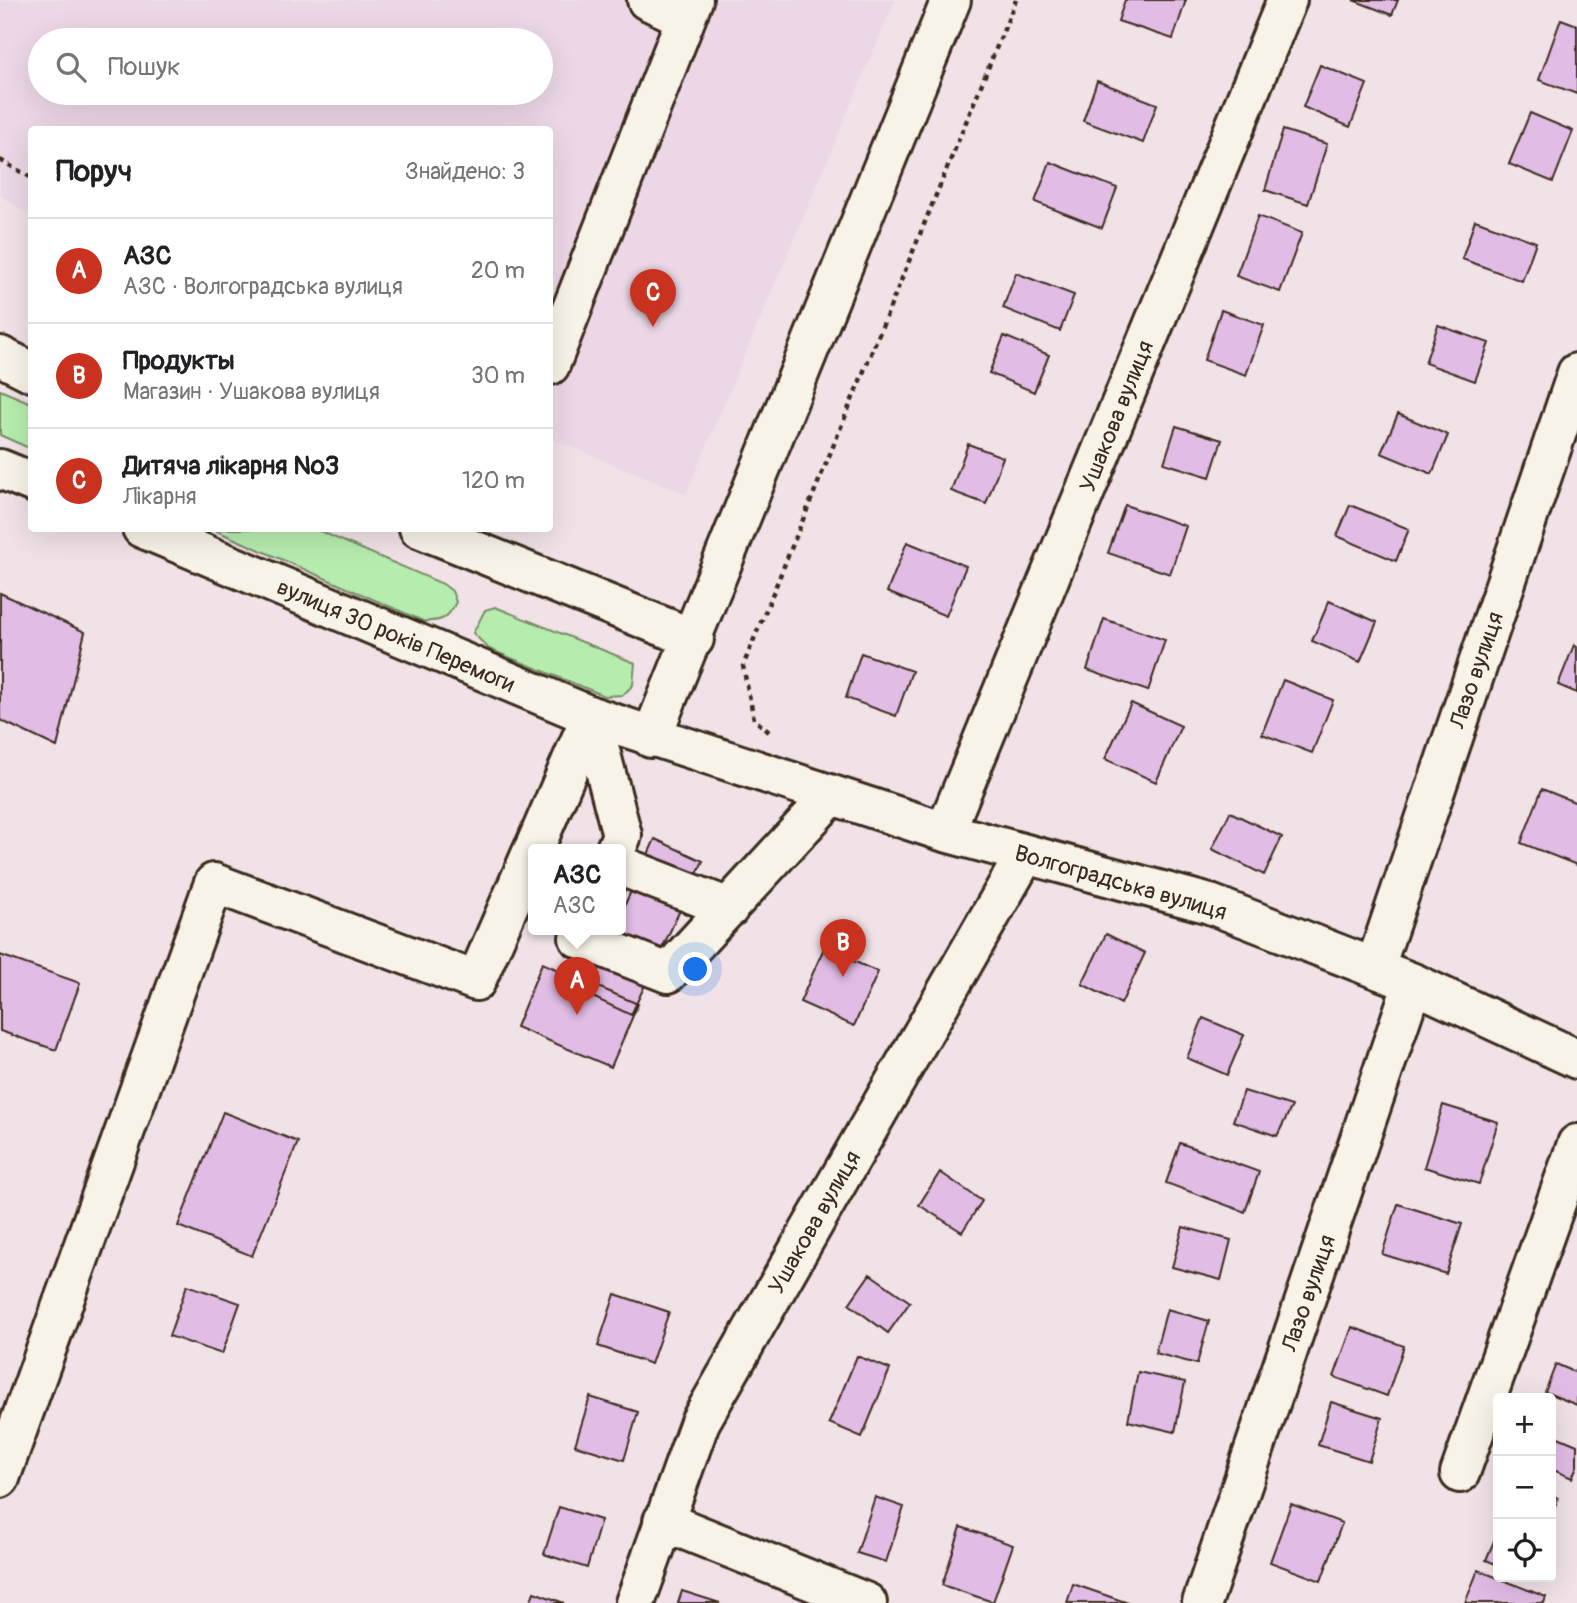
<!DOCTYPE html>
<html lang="uk">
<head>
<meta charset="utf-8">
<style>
  :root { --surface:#fff; --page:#f2f2f2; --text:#202124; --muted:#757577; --line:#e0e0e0; --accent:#c8321e }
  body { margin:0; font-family:Pangolin,sans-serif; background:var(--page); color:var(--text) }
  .controls { position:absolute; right:21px; bottom:21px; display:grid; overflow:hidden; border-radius:7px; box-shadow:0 7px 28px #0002 }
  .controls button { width:63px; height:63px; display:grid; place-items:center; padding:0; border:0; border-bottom:2px solid var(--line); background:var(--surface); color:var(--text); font:35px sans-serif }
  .you { position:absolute; left:696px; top:970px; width:24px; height:24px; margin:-18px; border:5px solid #fff; border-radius:50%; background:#1a73e8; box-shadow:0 0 0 10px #1a73e833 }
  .badge { display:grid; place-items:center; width:46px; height:46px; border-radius:50%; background:var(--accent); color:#fff; font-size:23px; font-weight:700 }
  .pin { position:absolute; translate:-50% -58px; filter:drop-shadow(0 2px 4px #0008) }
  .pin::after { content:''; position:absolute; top:37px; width:24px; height:21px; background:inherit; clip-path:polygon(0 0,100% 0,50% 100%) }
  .popup { position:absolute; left:528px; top:844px; width:98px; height:91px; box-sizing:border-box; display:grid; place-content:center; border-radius:7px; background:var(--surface); filter:drop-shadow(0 2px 5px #0005); font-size:23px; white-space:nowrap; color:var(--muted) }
  .popup b { font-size:26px; color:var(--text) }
  .popup::after { content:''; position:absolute; left:50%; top:100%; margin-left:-14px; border:14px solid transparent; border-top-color:var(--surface) }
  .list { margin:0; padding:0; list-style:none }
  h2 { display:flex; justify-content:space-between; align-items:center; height:91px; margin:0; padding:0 28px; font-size:30px }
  h2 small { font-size:23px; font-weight:400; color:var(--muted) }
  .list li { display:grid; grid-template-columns:46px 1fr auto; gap:21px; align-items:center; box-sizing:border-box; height:105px; padding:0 28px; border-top:2px solid var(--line) }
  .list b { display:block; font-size:26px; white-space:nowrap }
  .list p { margin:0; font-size:23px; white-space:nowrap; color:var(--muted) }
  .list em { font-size:23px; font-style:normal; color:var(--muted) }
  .icon { flex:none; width:38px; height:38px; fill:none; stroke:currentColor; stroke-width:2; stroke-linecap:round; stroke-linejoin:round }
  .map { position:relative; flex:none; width:1577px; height:1603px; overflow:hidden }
  .search { position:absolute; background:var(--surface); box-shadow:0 7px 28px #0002; left:28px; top:28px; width:525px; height:77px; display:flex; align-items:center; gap:18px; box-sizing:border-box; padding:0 24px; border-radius:38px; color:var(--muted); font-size:26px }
  .panel { position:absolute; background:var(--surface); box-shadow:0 7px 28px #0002; left:28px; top:126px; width:525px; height:406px; border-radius:7px }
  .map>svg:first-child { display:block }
  .built { fill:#ecd7e6; fill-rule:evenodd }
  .green { fill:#b6ecae; stroke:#788b66; stroke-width:2 }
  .building { fill:#e1bce5; stroke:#3b2a1e; stroke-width:2 }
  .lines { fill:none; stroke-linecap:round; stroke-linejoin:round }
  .minor-casing { stroke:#3b2a1e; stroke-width:44 }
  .path { stroke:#3b2a1e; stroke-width:4.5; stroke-dasharray:5 5; stroke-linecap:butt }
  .minor { stroke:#f7f3e8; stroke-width:38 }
  .labels { text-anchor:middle; stroke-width:5; stroke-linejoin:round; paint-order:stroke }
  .street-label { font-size:23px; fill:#3b2a1e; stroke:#f7f3e8 }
</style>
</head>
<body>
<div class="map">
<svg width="1577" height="1603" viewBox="0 0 1577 1603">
  <rect width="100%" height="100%" fill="#f0e2e7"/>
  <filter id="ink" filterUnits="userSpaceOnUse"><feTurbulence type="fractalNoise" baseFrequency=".0143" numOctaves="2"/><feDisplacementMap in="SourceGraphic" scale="14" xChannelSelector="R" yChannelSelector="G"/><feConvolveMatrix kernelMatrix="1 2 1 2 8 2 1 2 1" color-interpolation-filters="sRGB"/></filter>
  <g filter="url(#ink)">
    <path class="built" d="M0,0h895l-209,494 -136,-56v-308h-518l-1,87 -31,-22zM40,40h501v53h-501z"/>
    <path class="green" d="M0,390l31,13v46l-31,-14z
      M212,529h103l128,55 9,7 4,11c-8,17 -15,20 -33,19z
      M495,607l140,56 -2,22 -10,10 -18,1 -116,-47 -16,-16 12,-23z"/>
    <path class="building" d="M1125,0h61l-13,39 -55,-18z
      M1353,0h45l-6,15z
      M1561,19l16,6v69l-38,-14z
      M1320,65l47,19 -17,43 -47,-20z
      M1097,81l60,23 -14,39 -60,-22z
      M1530,113l43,18 -20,51 -44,-18z
      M1283,130l44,14 -19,60 -43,-14z
      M1050,162l67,26 -15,40 -67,-26z
      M1258,216l44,17 -22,59 -44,-16z
      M1475,220l61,22 -14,39 -60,-22z
      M1016,273l58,22 -14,36 -57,-23z
      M1221,310l43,15 -18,50 -42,-15z
      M1438,325l51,18 -14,38 -50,-18z
      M1004,336l45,19 -15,37 -45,-19z
      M1398,414l50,21 -16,39 -51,-21z
      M1176,426l46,14 -12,37 -46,-14z
      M968,444l35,13 -17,47 -35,-13z
      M1125,505l61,21 -16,48 -62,-21z
      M1350,505l59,24 -13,32 -59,-25z
      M907,542l59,24 -20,50 -59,-24z
      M0,593l85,39 -28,115 -57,-27z
      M1329,601l48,21 -17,40 -48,-21z
      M1104,619l61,21 -17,51 -61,-21z
      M1574,645l3,2v46l-19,-8z
      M861,653l51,18 -16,45 -50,-18z
      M1283,680l50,20 -21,53 -50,-19z
      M1131,703l50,23 -25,56 -51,-23z
      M1542,789l35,14v62l-56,-22z
      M1230,812l52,25 -18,38 -52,-26z
      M655,839l48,22 -72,154 -47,-22 29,-64h8v-16z
      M1106,934l39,19 -24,51 -39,-20z
      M824,948l54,24 -24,54 -54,-24z
      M0,955l80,28 -24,67 -56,-19z
      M542,963l96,41 -27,63 -95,-40z
      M1203,1018l41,17 -17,40 -40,-17z
      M1244,1091l48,15 -15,30 -44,-15z
      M1443,1105l55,17 -19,62 -55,-17z
      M223,1112l75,30 -46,114 -74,-30z
      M1180,1143l79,29 -14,40 -79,-29z
      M940,1172l42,29 -20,31 -43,-27z
      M1398,1204l64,20 -16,50 -64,-20z
      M1183,1227l48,13 -10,40 -49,-13z
      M870,1274l40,28 -22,31 -39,-29z
      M187,1285l53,18 -18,51 -53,-18z
      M615,1294l54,18 -18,52 -53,-18z
      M1167,1309l42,12 -12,43 -42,-11z
      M1352,1327l52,19 -17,50 -53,-19z
      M857,1356l33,13 -28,68 -33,-14z
      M1556,1364l21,9v32l-32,-13z
      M1138,1372l47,10 -10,50 -47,-11z
      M590,1397l48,15 -14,48 -49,-15z
      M1331,1402l51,16 -13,43 -51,-16z
      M1551,1434l26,11v21l-5,12 -21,-9z
      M1551,1495l7,3 -7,21z
      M875,1497l29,10 -18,55 -29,-9z
      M1291,1504l51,19 -21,58 -51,-19z
      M559,1507l42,13 -14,48 -43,-14z
      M961,1527l52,18 -20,57 -51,-17z
      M1496,1536l2,1v28l-12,-5z
      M1478,1570l68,27 -2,6h-79z
      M1073,1584l55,19h-61z
      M682,1591l38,12h-42z
      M534,1592l30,11h-34z"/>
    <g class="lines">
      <g class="minor-casing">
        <path id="minor" d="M647,0l39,18
          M0,356l32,16
          M550,365l143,-365
          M0,469l32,13
          M142,528l449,188 354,116 265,72 203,79 164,76
          M419,528l275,111
          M591,716l31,119 -6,14
          M651,738l300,-738
          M945,832l342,-832
          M534,849l57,-133
          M621,866l108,42
          M583,929l-4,9 89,35 163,-177
          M1375,967l202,-594
          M1460,1473l117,-329
          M0,1478l214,-595 262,98 57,-131
          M663,1521l204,82
          M635,1603l65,-181 325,-567
          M1202,1603l211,-620"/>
      </g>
      <path class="path" d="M0,160l32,18
        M769,732l-15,-13 -11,-53 273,-666"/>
      <use href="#minor" class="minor"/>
    </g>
  </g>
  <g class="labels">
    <g class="street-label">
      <text transform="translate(1116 416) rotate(-68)" y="8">Ушакова вулиця</text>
      <text transform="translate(396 635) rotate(23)" y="8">вулиця 30 років Перемоги</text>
      <text transform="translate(1476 670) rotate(-71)" y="8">Лазо вулиця</text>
      <text transform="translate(1121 882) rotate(16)" y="8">Волгоградська вулиця</text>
      <text transform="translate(814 1222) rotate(-60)" y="8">Ушакова вулиця</text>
      <text transform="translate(1308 1293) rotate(-71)" y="8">Лазо вулиця</text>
    </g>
  </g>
</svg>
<div class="controls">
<button>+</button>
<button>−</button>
<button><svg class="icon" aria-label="locate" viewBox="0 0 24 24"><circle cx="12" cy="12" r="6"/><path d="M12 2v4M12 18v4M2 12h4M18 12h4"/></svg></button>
</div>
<div class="you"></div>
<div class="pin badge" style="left:577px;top:1015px">A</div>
<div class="popup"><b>АЗС</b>АЗС</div>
<div class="pin badge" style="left:843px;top:977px">B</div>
<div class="pin badge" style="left:653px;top:327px">C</div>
<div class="search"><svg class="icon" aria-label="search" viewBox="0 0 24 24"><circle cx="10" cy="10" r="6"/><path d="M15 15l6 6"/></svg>Пошук</div>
<section class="panel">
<h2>Поруч<small>Знайдено: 3</small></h2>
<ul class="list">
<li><span class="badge">A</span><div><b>АЗС</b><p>АЗС · Волгоградська вулиця</p></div><em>20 m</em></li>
<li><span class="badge">B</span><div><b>Продукты</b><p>Магазин · Ушакова вулиця</p></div><em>30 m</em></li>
<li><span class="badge">C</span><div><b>Дитяча лікарня №3</b><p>Лікарня</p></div><em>120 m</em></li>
</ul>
</section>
</div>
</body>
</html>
